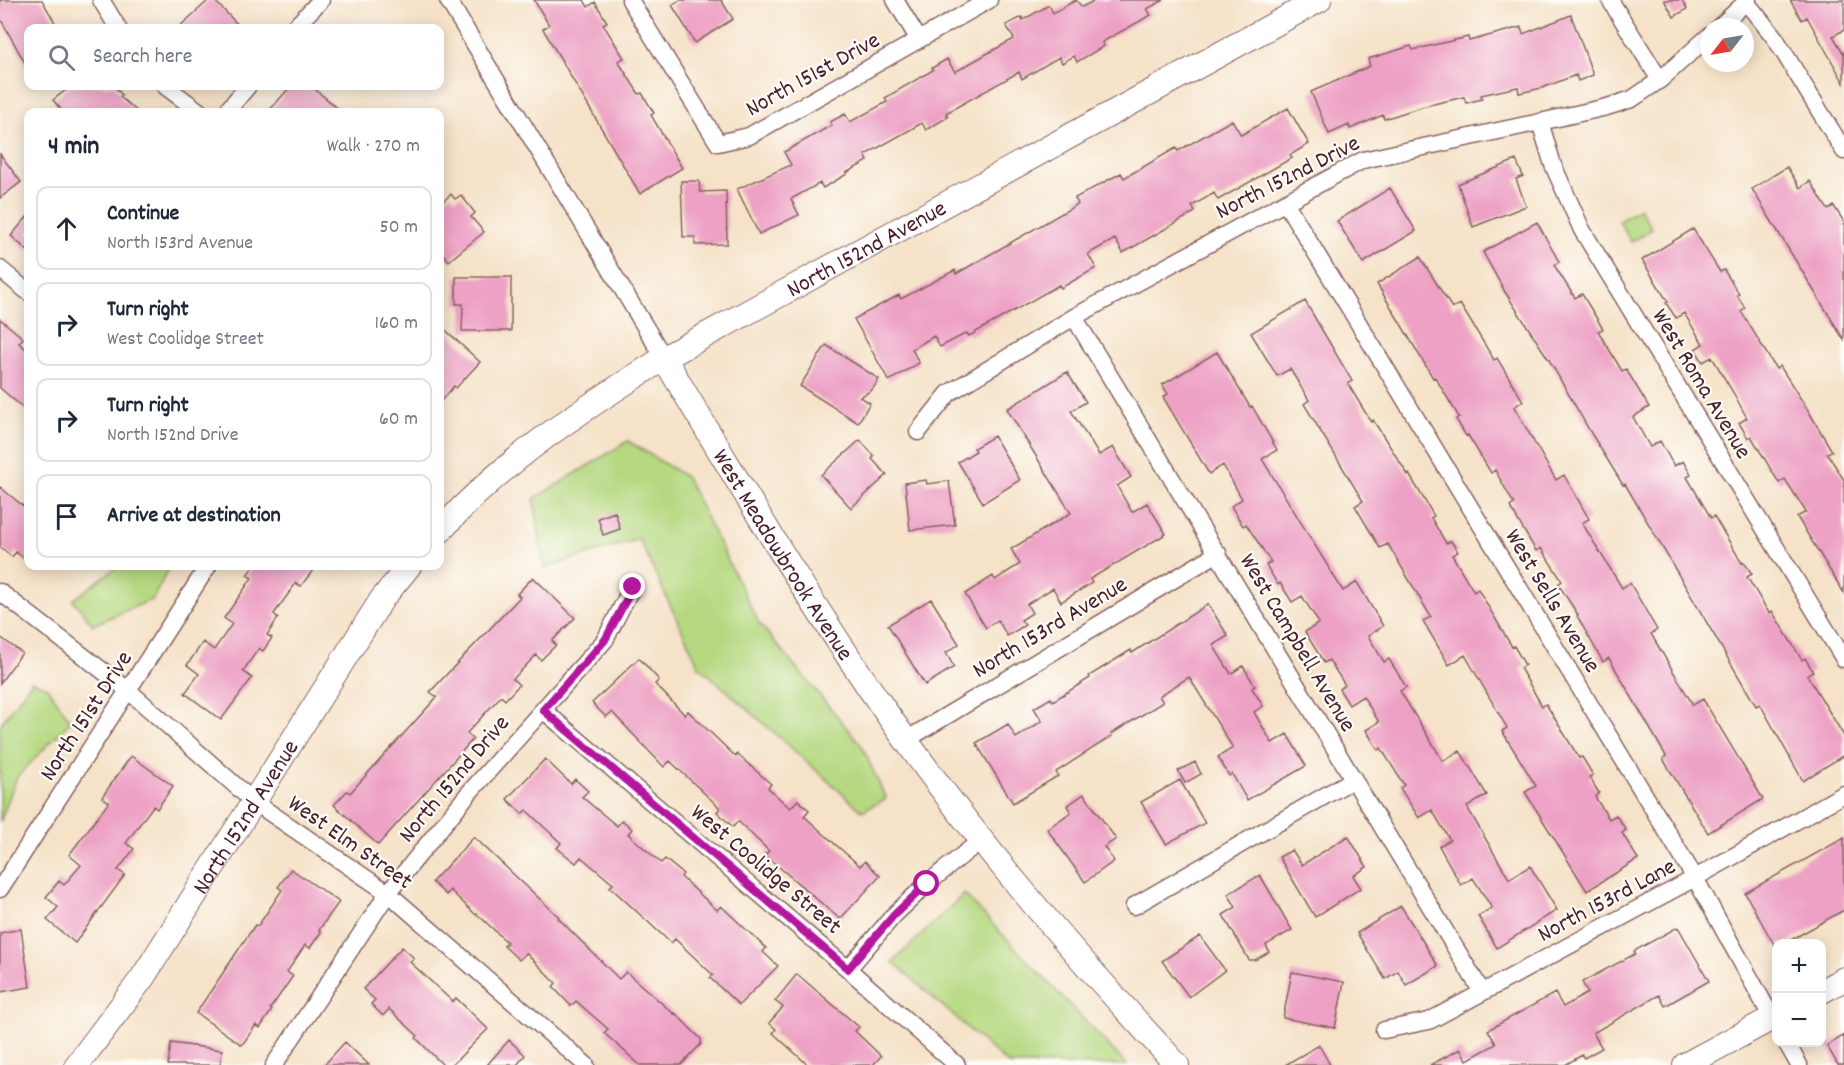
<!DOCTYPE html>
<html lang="en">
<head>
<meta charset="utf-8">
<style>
  :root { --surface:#fff; --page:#f6f6f7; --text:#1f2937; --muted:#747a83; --line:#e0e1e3 }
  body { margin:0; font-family:Dekko,sans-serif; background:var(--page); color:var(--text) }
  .controls { position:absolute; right:18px; bottom:18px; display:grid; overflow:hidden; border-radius:12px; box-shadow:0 3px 15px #0003 }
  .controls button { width:54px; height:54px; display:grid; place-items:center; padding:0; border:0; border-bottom:2px solid var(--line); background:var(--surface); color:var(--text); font:30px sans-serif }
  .compass { position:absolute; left:1700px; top:18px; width:54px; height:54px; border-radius:50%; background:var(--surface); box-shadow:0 3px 15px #0003; rotate:239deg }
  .stop { position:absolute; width:18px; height:18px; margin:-14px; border:4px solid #b5179e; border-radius:50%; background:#fff }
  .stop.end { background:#b5179e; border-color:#fff; box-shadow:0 2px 6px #0008 }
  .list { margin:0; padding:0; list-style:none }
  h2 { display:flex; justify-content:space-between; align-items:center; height:78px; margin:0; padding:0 24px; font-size:26px }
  h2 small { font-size:20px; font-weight:400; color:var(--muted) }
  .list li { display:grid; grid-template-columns:39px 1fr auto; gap:18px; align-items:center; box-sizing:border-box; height:84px; margin:0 12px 12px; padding:0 12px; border:2px solid var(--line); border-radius:12px }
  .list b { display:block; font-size:22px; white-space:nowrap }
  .list p { margin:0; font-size:20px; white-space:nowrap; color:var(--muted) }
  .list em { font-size:20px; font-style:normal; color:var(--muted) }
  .icon { flex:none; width:33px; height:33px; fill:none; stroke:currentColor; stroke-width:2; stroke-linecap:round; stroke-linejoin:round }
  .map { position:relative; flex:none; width:1844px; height:1065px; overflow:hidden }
  .search { position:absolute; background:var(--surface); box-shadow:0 3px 15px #0003; left:24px; top:24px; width:420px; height:66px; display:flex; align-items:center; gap:15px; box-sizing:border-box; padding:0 21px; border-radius:12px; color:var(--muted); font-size:22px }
  .panel { position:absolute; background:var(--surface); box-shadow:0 3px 15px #0003; left:24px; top:108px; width:420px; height:462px; border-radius:12px }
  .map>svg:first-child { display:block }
  .green { fill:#b5d880; stroke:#807c56; stroke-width:1.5 }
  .building { fill:#eda1c4 }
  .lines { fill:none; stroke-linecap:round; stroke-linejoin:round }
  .street-casing { stroke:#866362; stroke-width:19 }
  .secondary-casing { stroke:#866362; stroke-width:26 }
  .street { stroke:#fff; stroke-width:16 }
  .secondary { stroke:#fff; stroke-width:24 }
  .route { stroke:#b5179e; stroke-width:8 }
  .labels { text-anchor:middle; stroke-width:4.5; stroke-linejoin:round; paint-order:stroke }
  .street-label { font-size:24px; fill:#4a1f2b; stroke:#fdfcf7 }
</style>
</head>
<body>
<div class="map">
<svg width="1844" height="1065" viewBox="0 0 1844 1065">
  <rect width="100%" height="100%" fill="#fdfcf7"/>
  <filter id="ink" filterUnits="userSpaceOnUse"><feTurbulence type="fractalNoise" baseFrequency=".0167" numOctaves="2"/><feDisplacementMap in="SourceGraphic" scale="12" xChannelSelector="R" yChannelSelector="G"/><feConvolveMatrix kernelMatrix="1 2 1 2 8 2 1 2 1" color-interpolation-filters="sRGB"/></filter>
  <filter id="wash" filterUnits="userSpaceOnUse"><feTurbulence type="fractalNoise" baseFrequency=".008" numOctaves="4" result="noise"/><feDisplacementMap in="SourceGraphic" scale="24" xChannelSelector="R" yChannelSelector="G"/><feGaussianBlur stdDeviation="1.35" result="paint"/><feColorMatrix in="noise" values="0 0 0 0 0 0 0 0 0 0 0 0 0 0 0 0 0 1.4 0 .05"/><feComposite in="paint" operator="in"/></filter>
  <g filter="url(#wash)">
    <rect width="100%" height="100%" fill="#f5e2c8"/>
    <path class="green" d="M1640,208l12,21 -21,13 -12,-21z
      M628,441l58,36 73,146 103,123 24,53 -24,12 -163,-145 -60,-127 -95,29 -10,-69z
      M118,566h52l-17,33 -60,26 -20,-25z
      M32,681l15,6 24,34 -54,56 -17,45v-97z
      M964,894l163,171h-118l-116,-103z"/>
    <g id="blocks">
      <path class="building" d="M0,0h42l16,28h-30v40l-28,-50z
        M209,0h5l27,28h-63z
        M534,0h50l4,7 7,-5 12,20 -4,2 21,34 -6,3 21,33 3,-1 12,20 -3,2 31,53 -42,26 -97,-165 6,-4z
        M680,0h41l12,19 -38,24 -23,-38z
        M1076,0l6,7 13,-7h69l-17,9 4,6 -49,27 2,4 -27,16 -3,-6 -12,7 -3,-6 -37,22 -3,-7 -73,41 2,4 -22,13 -4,-7 -57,32 3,6 -22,12 1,1 -24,14 -3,-5 -29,16 8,16 -40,19 -22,-45 54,-24 -7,-13 48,-27 -2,-3 15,-8 5,8 37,-20 -2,-4 48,-28 -1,-2 15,-9 8,13 35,-20 24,-13 -8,-14 16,-8 1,3 26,-15 4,8z
        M1664,0h18l5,9 -13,8z
        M1790,0h54v30l-11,6 11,18v29l-37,-66 -5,3z
        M1571,15l22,60 -15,6 -2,-6 -34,13 -23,5 -1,-6 -37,8 1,4 -16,4 -2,-6 -39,9 -41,13 -1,-4 -33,14 -1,-4 -20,9 -18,-42 59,-26 -2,-7 43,-13 2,4 55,-13 1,4 52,-14 2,7z
        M71,86h43l8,9 -2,2 18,15h-75l-10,-12z
        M291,86h20l31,26h-74z
        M1288,108l21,36 -19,11 2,3 -74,42 -4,-7 -22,13 3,6 -72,41 -8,-14 -27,15 8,14 -35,20 -2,-3 -90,51 -2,-3 -27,14 -6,-11 -22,13 7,14 -30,18 -35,-62 45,-24 2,4 54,-29 1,4 122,-70 -3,-6 46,-25 3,5 52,-30 2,3 54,-31 9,15z
        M0,154l21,28 -21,16z
        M1516,160l7,16 -7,3 10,27 -53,21 -15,-43z
        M1787,167l13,21 10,-7 18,29 6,-4 10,16v118l-92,-151z
        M681,181h18l1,11 26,-1 1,53 -32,1v-8h-12z
        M1390,188l26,43 -53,32 -26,-42z
        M451,194l4,5 6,-4 14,18 -4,4 13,15 -35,29 -9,-11v-46z
        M28,216v35l-17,-15z
        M1537,222l22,40 -5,3 21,33 7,-4 21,35 -5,2 24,40 4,-2 23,38 -16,10 17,30 10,-6 14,25 9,-5 8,14 -4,2 24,41 3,-2 28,47 2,-1 8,12 -5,3 22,36 3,-2 30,49 3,-2 8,13 -6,4 37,61v19l-41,26 -43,-77 -4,2 -131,-222 -2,1 -32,-52 -42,-73 -44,-68 -22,-40z
        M1693,229l27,43 4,-2 15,24 -2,1 8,13 -4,3 35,58 4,-3 29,46 23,39 -5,2 17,27v113l-47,-76 9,-5 -21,-33 -6,4 -28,-47 -3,2 -9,-15 8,-5 -13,-24 -22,-37 -9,5 -8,-13 8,-5 -19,-31 -8,5 -10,-15 2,-1 -26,-42z
        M1420,257l32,51 8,-4 34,56 3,-2 26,43 -9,6 42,73 8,-5 25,44 -7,4 40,65 8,-5 27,47 -6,4 42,71 10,-6 60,100 -55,34 -45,-74 3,-3 -57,-98 -6,4 -26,-46 1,-1 -20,-31 4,-3 -21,-33 -5,3 -26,-44 4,-3 -19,-34 -4,3 -23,-38 -2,1 -10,-17 3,-2 -24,-40 -2,1 -56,-94z
        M456,277h55v54h-49l1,-27h-7z
        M1305,301l47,80 -4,3 23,38 2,-2 35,55 1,-1 25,42 -3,2 15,25 5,-2 7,11 -6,3 22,37 4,-3 34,58 2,-1 11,19 -5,3 22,38 4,-2 33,54 3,-1 11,18 -4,2 10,16 -4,4 14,22 7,-4 10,15 -4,3 16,26 -51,32 -62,-99 11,-6 -34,-55 5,-3 -42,-73 -16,10 -26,-44 8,-4 -43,-73 -8,4 -25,-42 8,-5 -59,-97 5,-4 -19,-31 -13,7 -26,-43z
        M0,319l23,19 -4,5 9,8v61l-28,-24z
        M440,325l40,37 -24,26 -2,-2 -14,16z
        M826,345l53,34 -7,11 -12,7 10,6 -12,20 -58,-37z
        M1217,352l33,55 2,-1 25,44 -15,9 81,132 14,-9 26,44 -15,10 16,26 5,-3 17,28 -6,4 43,70 17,-10 27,44 -20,12 42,72 21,-13 27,44 -60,38 -19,-32 14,-8 -19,-30 -12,7 -22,-39 11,-6 -18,-30 -13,8 -19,-30 4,-3 -23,-37 -3,2 -12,-20 13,-8 -16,-26 -14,9 -10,-16 6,-4 -16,-25 -5,3 -19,-31 14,-9 -17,-27 -10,6 -12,-19 -2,2 -12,-20 5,-3 -25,-38 -3,2 -12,-20 11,-7 -19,-34 -14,9 -46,-77 5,-3 -6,-9z
        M1067,372l19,30 -15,9 28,44 14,-8 18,30 -14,9 15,26 15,-9 19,31 -76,45 2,4 -31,19 -8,-14 -26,16 5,9 -11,7 4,5 -18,11 -9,-16 -12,8 -21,-34 28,-18 2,4 25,-16 -9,-15 60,-36 -64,-104z
        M994,436l26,44 -37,23 -25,-41 18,-11 -2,-3z
        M860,440l14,16 -2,3 15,16 -36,33 -30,-33z
        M926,480l1,4 22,-3 6,44 -45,5 -5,-47z
        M0,487l28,23v52l-12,-10 -4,5 -12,-10z
        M615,512l5,17 -17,6 -5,-17z
        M254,566h62l-15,20 -5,-3 -22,31 4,4 -11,17 5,3 -9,13 -4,-3 -16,23 9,7 -31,42 -36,-27 14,-19 -12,-9 16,-23 11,8 18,-26 -8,-6 28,-40 -5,-3z
        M533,577l42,41 -23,23 4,4 -15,15 -5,-5 -23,24 6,6 -14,15 -4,-4 -34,37 6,6 -95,106 -44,-40 13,-14 3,2 87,-96 -7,-5 90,-95 -3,-3z
        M931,599l28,45 -13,9 8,14 -29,18 -37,-60z
        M1208,604l20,32 -15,9 18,29 12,-8 12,20 -3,2 11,18 -9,6 18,31 15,-9 19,32 -59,34 -15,-26 -3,2 -11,-19 15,-9 -44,-71 -30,19 4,6 -52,32 1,2 -56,36 2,4 -45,27 -37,-60 32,-19 8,14 26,-17 -8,-13 17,-10 2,3 37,-23 -1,-2 42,-26 1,3z
        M0,637l22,16 -22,30z
        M639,658l20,22 -4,4 30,31 3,-4 48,46 1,-3 34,30 -3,4 22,20 8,-8 11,10 -5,6 32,29 24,21 5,-5 15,15 -40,43 -75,-64 4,-4 -31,-30 -5,6 -16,-15 3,-4 -50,-47 -6,6 -52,-55 -6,5 -14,-14z
        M131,756l42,30 -16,23 -4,-3 -27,37 8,6 -16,21 7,5 -50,68 -28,-23 11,-13 -12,-10 13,-16 5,4 17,-20 -12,-10 40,-53 -7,-5z
        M545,759l26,25 4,-5 13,12 -6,6 35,29 5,-6 10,9 -4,5 33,29 4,-4 18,15 -2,3 36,33 4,-4 45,42 -3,4 15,14 -39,39 -29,-27 3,-3 -38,-36 -4,4 -61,-56 3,-3 -32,-27 -5,6 -19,-15 4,-5 -35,-33 -4,4 -15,-15z
        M1195,762l6,12 -16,9 -7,-12z
        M1180,780l25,43 -39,21 -25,-42z
        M1084,794l32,45 -12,8 10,14 -29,21 -38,-53 24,-17 -4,-6z
        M1348,836l19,31 -14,9 8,12 -46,29 -36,-60 13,-7 10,15z
        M474,837l85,80 -1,1 61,61 7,-7 48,42 1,-1 26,26v5l-20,21h-41l-36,-32 4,-4 -32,-28 -5,5 -18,-19 3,-4 -30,-30 -7,7 -15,-14 3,-4 -30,-28 -1,1 -26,-25 -4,5 -14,-13z
        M1844,838v72l-60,34h-8v4l-31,-55z
        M291,869l48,33 -20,28 2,2 -11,16 -5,-3 -18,27 6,4 -23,33 2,1 -12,18 -4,-3 -14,20 -46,-32 59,-88 3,1 24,-36 -4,-3z
        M1260,875l32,55 -26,15 3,7 -14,8h-6l-26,-45 13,-8 -8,-13z
        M1401,906l37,60 -32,19 -8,-14 -13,8 -28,-46z
        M1678,927l31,54 -44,25 -6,-11 -66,38 9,15 -18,10 -2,-3 -17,10h-135l30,-16 7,11 29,-16 -8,-14 67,-37 8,14 25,-14 -6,-11 53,-28 -1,-3z
        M21,929l9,58 -30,5v-59z
        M1200,936l25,34 -36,27 -27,-36z
        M402,947l12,11 -4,4 43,40 3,-4 32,31 -36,36h-9l-27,-27 2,-2 -29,-27 -6,7 -12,-12 4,-4 -12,-11z
        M1292,972l52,10 -9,46 -52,-10z
        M797,974l62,53 -4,4 26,25 -8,9h-65l-35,-32 3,-4 -7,-6 14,-16 -8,-6z
        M1844,1035v30h-6l-11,-19z
        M509,1040l16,15 -8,10h-30z
        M345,1042l24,23h-45z
        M171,1043l51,7 -2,15h-52z
        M1319,1045l11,20h-45z"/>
    </g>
  </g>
  <g filter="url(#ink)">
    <use href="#blocks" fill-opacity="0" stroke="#866362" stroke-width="1.5"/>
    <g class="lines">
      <g class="street-casing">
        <path id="street" d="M101,0l17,28
          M448,0l216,358
          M630,0l88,143 31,-7 240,-136
          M895,0l24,40
          M1610,0l50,80
          M1746,2l29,36 69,113
          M1719,27l29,-27
          M294,28l27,-28
          M165,86l35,26
          M226,112l22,-26
          M1540,122l13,43 29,65 262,429
          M1285,202l410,676 81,147
          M0,269l28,23
          M1074,317l408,675
          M918,432l31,-39 125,-76 289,-157 177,-38 67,-15 25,-8 28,-19 49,-44
          M0,592l129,99 125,111 134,91 198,172
          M543,710l305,259 109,96
          M906,740l312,-187
          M0,889l208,-323
          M1134,906l220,-127
          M848,969l46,-54 33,-31 54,-44
          M1384,1030l45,-9 266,-143 149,-84
          M1786,1042l13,23
          M274,1065l114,-172 80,-99 137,-154 27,-53"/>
      </g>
      <g class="secondary-casing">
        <g id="secondary">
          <path id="s1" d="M664,358c70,117 139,234 217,347 88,128 190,246 296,360"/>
          <path id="s2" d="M440,531c63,-71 143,-122 224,-173l655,-358"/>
          <path d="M1822,991l22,-12"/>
          <path id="s3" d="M77,1065l66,-88 239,-378 27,-33"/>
          <path d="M1685,1065l91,-49"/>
        </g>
      </g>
      <use href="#street" class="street"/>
      <use href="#secondary" class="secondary"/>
    </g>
  </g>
  <g class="lines" filter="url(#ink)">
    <path class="route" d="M633,587l-28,53 -62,70 305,259 46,-54 33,-31"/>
  </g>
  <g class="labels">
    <g class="street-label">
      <text transform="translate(812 73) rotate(-29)" y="8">North 151st Drive</text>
      <text transform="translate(1287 176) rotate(-27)" y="8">North 152nd Drive</text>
      <text dy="8" stroke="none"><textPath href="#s2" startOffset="514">North 152nd Avenue</textPath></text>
      <text transform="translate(1703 383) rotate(59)" y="8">West Roma Avenue</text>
      <text dy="8" stroke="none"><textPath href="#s1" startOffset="230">West Meadowbrook Avenue</textPath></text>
      <text transform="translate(1554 600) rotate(59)" y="8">West Sells Avenue</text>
      <text transform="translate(1049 626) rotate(-31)" y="8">North 153rd Avenue</text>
      <text transform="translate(1299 642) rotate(59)" y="8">West Campbell Avenue</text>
      <text transform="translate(85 715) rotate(-57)" y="8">North 151st Drive</text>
      <text transform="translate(453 778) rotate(-50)" y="8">North 152nd Drive</text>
      <text dy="8" stroke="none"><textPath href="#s3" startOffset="300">North 152nd Avenue</textPath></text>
      <text transform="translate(351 841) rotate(35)" y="8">West Elm Street</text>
      <text transform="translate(767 868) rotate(40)" y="8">West Coolidge Street</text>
      <text transform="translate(1606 899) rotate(-28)" y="8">North 153rd Lane</text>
    </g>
  </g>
</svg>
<div class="controls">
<button>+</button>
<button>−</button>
</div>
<svg class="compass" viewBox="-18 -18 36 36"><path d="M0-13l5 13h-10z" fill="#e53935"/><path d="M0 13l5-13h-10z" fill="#747a83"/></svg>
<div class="stop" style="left:927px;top:884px"></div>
<div class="stop end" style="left:633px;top:587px"></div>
<div class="search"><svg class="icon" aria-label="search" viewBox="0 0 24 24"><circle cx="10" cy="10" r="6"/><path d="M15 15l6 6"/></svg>Search here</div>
<section class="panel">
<h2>4 min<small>Walk · 270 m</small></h2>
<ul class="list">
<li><svg class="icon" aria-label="ahead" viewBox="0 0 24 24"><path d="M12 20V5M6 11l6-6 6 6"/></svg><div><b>Continue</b><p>North 153rd Avenue</p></div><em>50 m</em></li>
<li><svg class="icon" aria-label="right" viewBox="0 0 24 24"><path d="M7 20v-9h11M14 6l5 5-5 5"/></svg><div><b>Turn right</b><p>West Coolidge Street</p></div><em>160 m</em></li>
<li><svg class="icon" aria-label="right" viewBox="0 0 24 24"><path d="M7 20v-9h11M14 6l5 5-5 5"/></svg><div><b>Turn right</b><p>North 152nd Drive</p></div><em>60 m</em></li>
<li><svg class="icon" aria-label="arrive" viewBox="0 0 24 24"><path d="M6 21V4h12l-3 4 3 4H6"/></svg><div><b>Arrive at destination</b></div></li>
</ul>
</section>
</div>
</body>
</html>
